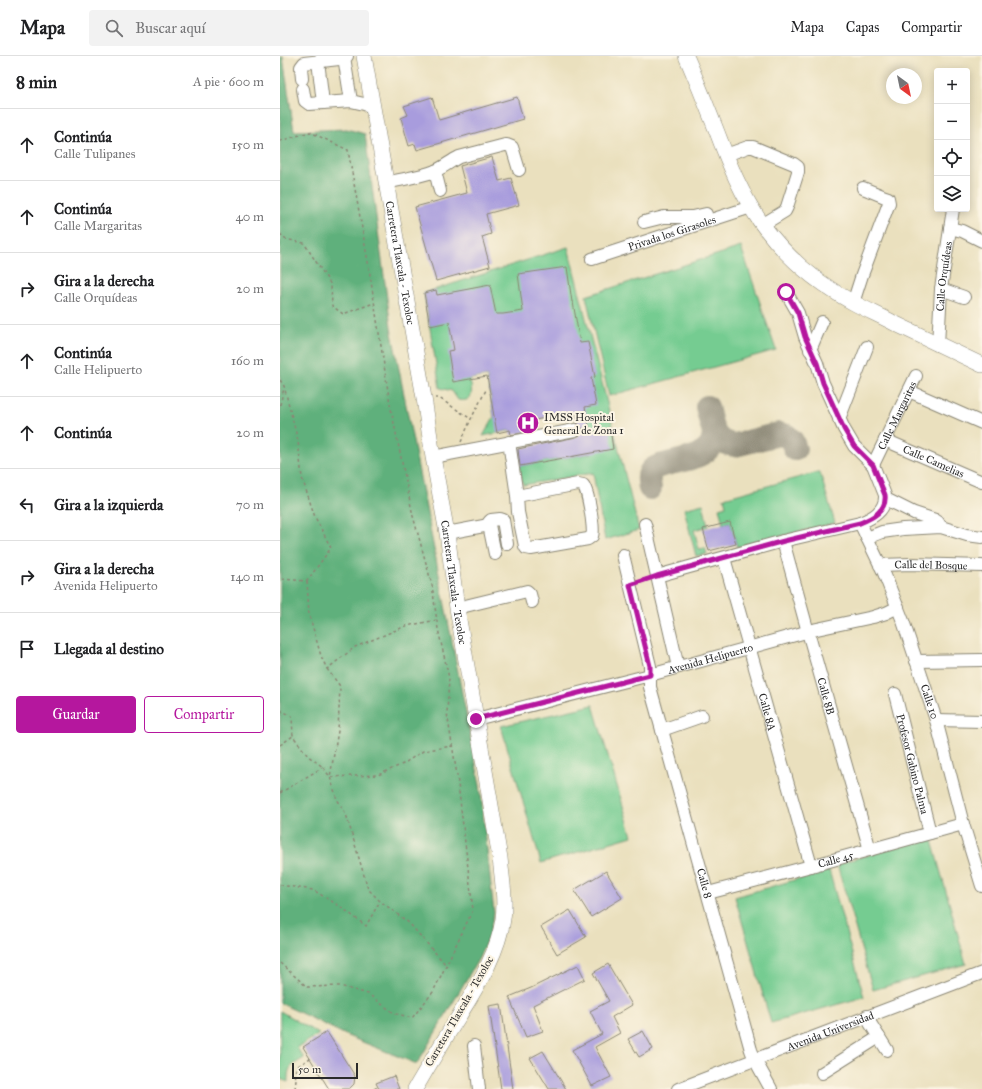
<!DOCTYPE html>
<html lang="es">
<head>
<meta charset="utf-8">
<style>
  :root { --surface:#fff; --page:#f2f2f2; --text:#202124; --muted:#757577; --line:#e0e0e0; --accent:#b5179e }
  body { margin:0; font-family:"IM FELL Great Primer",serif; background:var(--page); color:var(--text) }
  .controls { position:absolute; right:12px; top:12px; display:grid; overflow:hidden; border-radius:4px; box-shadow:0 2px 10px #0003 }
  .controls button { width:36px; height:36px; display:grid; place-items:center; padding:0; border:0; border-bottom:1px solid var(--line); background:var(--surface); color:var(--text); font:20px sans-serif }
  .compass { position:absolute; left:606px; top:12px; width:36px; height:36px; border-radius:50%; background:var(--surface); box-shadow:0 2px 10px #0003; rotate:147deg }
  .scale { position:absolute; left:12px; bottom:10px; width:66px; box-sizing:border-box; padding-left:4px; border:2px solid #2b2b2b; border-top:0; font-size:11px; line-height:14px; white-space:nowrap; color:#2b2b2b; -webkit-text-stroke:3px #fcf5e5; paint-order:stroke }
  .stop { position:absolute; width:12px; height:12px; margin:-9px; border:3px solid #b5179e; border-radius:50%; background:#fff }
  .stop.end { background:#b5179e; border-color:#fff; box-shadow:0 1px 4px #0008 }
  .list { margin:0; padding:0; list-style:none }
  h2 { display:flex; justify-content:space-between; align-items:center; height:52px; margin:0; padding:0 16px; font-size:17px }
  h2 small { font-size:13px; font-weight:400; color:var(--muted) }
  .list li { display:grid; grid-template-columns:26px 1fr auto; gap:12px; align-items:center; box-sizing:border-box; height:72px; padding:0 16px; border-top:1px solid var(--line) }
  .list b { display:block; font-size:15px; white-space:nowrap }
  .list p { margin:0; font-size:13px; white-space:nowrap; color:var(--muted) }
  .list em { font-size:13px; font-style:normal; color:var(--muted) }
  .actions { display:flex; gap:8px; padding:12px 16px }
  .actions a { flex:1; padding:9px 0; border:1px solid var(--accent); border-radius:4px; text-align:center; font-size:14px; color:var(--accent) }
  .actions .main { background:var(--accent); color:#fff }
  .icon { flex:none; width:22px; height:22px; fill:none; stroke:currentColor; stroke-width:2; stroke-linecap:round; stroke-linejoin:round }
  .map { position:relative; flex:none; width:702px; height:1033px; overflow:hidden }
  header { display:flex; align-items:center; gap:24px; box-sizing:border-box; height:56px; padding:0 20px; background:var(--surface); border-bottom:1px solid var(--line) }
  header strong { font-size:19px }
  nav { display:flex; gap:22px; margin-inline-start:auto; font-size:14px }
  .search { width:280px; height:36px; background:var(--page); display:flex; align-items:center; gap:10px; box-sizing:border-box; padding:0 14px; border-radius:4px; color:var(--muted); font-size:15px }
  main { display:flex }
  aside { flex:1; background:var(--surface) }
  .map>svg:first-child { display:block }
  .green { fill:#74cc91; stroke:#507c5e }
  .forest { fill:#5fb07b; stroke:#456e53 }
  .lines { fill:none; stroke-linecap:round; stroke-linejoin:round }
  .taxiway { stroke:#8a8674; stroke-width:24 }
  .building { fill:#a89cdd }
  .minor-casing { stroke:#8a8674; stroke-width:14 }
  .major-casing { stroke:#8a8674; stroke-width:16 }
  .path { stroke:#8a8674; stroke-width:1.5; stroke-dasharray:3 3; stroke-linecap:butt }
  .minor { stroke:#fff; stroke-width:12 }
  .major { stroke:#fff; stroke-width:15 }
  .route { stroke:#b5179e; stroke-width:5 }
  .labels { text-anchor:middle; stroke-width:4; stroke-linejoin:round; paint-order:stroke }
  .street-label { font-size:11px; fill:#2b2b2b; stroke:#fcf5e5 }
  .poi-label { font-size:11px; fill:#2b2b2b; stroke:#fcf5e5; text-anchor:start }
</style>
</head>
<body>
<header>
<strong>Mapa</strong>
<div class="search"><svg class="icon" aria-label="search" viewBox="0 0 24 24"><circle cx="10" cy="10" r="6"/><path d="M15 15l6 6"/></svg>Buscar aquí</div>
<nav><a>Mapa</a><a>Capas</a><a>Compartir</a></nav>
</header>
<main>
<aside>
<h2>8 min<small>A pie · 600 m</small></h2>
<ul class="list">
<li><svg class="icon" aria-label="ahead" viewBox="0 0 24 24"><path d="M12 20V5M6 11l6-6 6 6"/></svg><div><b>Continúa</b><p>Calle Tulipanes</p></div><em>150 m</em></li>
<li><svg class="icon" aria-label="ahead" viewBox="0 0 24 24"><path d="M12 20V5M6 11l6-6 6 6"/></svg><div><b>Continúa</b><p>Calle Margaritas</p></div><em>40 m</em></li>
<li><svg class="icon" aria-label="right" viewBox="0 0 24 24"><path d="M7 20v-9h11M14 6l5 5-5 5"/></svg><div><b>Gira a la derecha</b><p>Calle Orquídeas</p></div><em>20 m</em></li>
<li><svg class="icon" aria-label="ahead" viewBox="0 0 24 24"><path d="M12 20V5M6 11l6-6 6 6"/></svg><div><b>Continúa</b><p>Calle Helipuerto</p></div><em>160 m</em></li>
<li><svg class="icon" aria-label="ahead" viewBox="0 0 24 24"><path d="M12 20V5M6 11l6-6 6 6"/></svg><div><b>Continúa</b></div><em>20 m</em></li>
<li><svg class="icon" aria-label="left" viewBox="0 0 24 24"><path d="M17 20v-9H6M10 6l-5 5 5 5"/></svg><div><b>Gira a la izquierda</b></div><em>70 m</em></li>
<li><svg class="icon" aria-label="right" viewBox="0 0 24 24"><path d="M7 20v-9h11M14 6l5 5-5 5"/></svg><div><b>Gira a la derecha</b><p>Avenida Helipuerto</p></div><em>140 m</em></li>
<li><svg class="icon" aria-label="arrive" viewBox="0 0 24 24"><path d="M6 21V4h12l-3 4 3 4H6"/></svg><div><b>Llegada al destino</b></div></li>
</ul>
<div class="actions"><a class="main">Guardar</a><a>Compartir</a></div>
</aside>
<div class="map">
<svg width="702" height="1033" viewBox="0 0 702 1033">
  <rect width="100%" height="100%" fill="#fcf5e5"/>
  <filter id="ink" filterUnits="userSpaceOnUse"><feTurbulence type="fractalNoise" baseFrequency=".025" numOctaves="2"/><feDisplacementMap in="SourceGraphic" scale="8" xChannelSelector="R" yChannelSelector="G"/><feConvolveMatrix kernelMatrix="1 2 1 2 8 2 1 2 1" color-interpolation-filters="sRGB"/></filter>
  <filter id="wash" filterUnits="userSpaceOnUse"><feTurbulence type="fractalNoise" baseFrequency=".012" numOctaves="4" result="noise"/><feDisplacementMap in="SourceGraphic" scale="16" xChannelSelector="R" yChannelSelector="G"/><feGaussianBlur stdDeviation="0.9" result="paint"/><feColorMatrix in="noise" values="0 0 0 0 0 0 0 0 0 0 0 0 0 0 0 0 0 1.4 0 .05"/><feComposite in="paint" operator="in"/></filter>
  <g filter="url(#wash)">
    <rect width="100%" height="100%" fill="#eae0be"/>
    <path class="green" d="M288,191l71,283 -34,10 -12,-67 -70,12 -4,-19 73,-13 -10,-36 -7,-5 -50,9 1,6 -43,9 11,-19 -7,-41 -17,3c2,11 5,24 -12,21l-6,-9 -12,-3 -16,-95z
      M461,191l35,103 -167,46 -23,-100z
      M535,417h5l15,50 -98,24 -7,-25 -7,2 -4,-16 7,-2 -2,-8z
      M423,448l5,22 -14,4 5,19 6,-1 2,6 -11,2 -12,-47z
      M313,649l39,131 -91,27 -40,-137z
      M651,781l35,127 -93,26 -36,-126z
      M549,814l35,127 -93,26 -36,-126z
      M0,955l39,23 -22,14 7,10c-14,9 -16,8 -16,24l-8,-3z"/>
    <path class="forest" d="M0,1h3l11,74 53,-2 18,5 26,194 89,457 14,128 -5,22 -10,23 -62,106 -67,-27 -70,-34z"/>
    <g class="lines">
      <path class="taxiway" d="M427,351c5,19 5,36 28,38l44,-11 8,2 5,5 3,8
        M370,432c-1,-6 -3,-13 2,-18 4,-4 10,-5 15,-6 11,-3 33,-6 41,-15 4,-4 5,-9 6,-15"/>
    </g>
    <g id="blocks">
      <path class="building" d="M152,41l7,23 78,-23 6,22 -106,31 -2,-6 -6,2 -8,-28 7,-3 -4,-9z
        M212,101l7,24 12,-3 8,27 -33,9 5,20 -9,3 8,29 -54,15 -21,-74 52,-14 -7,-27z
        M287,211l5,35h1l7,41 8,-1 7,35 -4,1 5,27 -11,2 5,25 20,-4 3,21 -93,17 -2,-17 58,-12 4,-2 2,-3v-4l-2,-3 -3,-2 -2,-11 -50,10 2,10 -16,3 -1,-5 -13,3 -10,-57 -34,6 -5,-31 6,-1 -5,-28 -19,4 -6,-33 12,-3 1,5 53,-10 6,29h7l20,-3 -5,-37z
        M450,466l6,22 -27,7 -6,-22z
        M326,815l16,27 -31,19 -17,-27z
        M290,854l16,27 -29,17 -16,-27z
        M328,908l24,41 -20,12 8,16 -25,14 16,30 -19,9 -20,-36 30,-16 -12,-23 19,-10 -16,-28z
        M298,909l7,14 -52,26 10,26 -17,6 -17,-40 22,-9z
        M221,948l12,85h-12l-12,-83z
        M363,975l10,18 -14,8 -11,-18z
        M47,976l28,44 -1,8 -5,5h-20l-26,-42z
        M263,995l23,38h-17l-19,-31z
        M114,1020l5,13h-20l-3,-6z"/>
    </g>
  </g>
  <g filter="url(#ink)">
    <use href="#blocks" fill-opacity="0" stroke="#8a8674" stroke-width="1"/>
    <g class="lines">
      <g class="minor-casing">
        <g id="minor">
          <path d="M64,1l7,44"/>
          <path d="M38,5l5,42"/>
          <path d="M22,23l-1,-12 3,-4 35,-4 8,-3"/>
          <path d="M23,33l2,12 4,3 42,-3 13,3 8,3"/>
          <path d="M446,99l22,-8h5l41,17 4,3v5l-11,35 -2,4 -23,14"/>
          <path d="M155,115l5,20"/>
          <path d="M106,127c16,-4 33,-6 49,-12 9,-4 16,-10 24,-14l46,-12h2l5,2 7,23"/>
          <path d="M364,166l20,-5h29l13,-3"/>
          <path d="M670,172l12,3 20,10"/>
          <path id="s1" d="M312,203l159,-52"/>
          <path d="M661,233l23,8"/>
          <path d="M506,236l12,21 7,24 12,26 6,20 21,46 10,17 19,19"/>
          <path d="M573,247l9,-28 27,-72 -1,-5 -3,-1 -22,-9"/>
          <path id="s2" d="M658,289l3,-56 12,-80"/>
          <path d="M530,294l12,-28"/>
          <path d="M629,335l73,32"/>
          <path d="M559,363l28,-72"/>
          <path id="s3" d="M605,384l97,42"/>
          <path d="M229,386l8,54 1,16 7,34 1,2 5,1 57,-10 4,-3c3,-6 -4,-46 -9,-51l-5,-1 -61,12"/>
          <path d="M153,401l142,-27"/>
          <path d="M606,443l28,14 21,7 3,2 3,5"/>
          <path id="s4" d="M580,467l24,50 19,48 33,99 27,104 19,62"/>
          <path d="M365,468l12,52"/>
          <path d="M167,477l42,-8"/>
          <path d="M587,482l15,-6 21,-3 38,-2 26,8 15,2"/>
          <path id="s5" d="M503,485l25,91 62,218"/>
          <path d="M215,498l-6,-29v-3l2,-2 9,-1 3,1 4,24"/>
          <path id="s6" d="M343,499l27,111v21l101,363 4,10 16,29"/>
          <path id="s7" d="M444,502l87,308"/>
          <path id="s8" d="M600,509l32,-1 70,2"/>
          <path d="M177,552l70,-17 3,3 2,8"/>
          <path d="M636,605l66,-1"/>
          <path id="s9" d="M398,611l-21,-91 126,-35 77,-18c12,-5 26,-12 25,-28l-12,-30 43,-89"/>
          <path id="s10" d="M615,638l35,139"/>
          <path id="s11" d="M196,663l174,-44 167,-46 56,-12 13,-4 12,-6"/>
          <path d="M656,664l46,1"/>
          <path d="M382,674l40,-14"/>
          <path id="s12" d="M428,837l103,-27 152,-42"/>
          <path d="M587,960l3,7 17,27"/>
          <path d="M194,990l5,43"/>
          <path d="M542,1017l57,-36"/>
          <path id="s13" d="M398,1033l304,-116"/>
        </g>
      </g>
      <g class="major-casing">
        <g id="major">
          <path id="s14" d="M84,0l60,342 9,59 14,76 10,75 43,250c2,20 6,41 3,61 -5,35 -26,67 -44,97 -15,24 -30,49 -44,73"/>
          <path d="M406,0c11,25 21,51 31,76 12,32 25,64 45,92 24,33 56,60 92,79 13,7 27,13 40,20 29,14 59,28 88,42"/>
        </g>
      </g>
      <path class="path" d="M0,85l30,-9 38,18 20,112 22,142 23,112 19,69 6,44 11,49 -2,35 10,62 16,135 -40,82 -21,26 -18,-5 -26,-19 -28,-8 -33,1 -27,-24
        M0,178l5,5 19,4 27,42 1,21 11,8 31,-11
        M0,324l4,6 14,55 4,37 13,39 16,31 -24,33 -27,-2
        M155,342h4l32,21
        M0,349l4,-17
        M181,386l10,-23 16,-31
        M27,525l2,33 12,42 6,13 28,-22 51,-21 31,-6
        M359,526l8,-3
        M47,613l13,17 -2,45 -8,46 48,-2 25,-11 20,-13 29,-5
        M0,654l12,6 1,20 15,20 15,11 7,10 7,22 9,15 22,75 12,12 29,22 38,43
        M0,689l13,-9
        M0,737l43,-26
        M0,829l33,5 28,17 25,19 14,-25
        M15,1033l1,-9 -1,-8 2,-5 13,-9
        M94,1033l4,-2"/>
      <use href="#minor" class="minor"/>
      <use href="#major" class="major"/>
    </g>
  </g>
  <g class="lines" filter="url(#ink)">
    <path class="route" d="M196,663l174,-44v-9l-20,-81 27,-9 127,-35 76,-18c12,-5 27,-12 25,-28l-12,-30 -19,-19 -10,-17 -21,-46 -6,-20 -12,-26 -7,-24 -12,-21"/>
  </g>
  <defs>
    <g id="hospital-disc" transform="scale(1.15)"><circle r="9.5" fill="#b5179e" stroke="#fcf5e5"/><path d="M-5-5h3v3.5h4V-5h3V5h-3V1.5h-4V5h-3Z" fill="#fff"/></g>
  </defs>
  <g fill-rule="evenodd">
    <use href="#hospital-disc" x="248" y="367"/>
  </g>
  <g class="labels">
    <g class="street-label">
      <text dy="4" stroke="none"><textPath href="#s1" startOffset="84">Privada los Girasoles</textPath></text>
      <text dy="4" stroke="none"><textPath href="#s14" startOffset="210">Carretera Tlaxcala - Texoloc</textPath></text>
      <text dy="4" stroke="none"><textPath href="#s2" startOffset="69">Calle Orquídeas</textPath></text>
      <text dy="4" stroke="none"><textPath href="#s9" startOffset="431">Calle Margaritas</textPath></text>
      <text dy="4" stroke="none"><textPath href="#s3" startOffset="53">Calle Camelias</textPath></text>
      <text dy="4" stroke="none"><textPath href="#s8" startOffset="51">Calle del Bosque</textPath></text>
      <text dy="4" stroke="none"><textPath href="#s14" startOffset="534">Carretera Tlaxcala - Texoloc</textPath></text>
      <text dy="4" stroke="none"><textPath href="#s11" startOffset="242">Avenida Helipuerto</textPath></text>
      <text dy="4" stroke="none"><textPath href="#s5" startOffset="161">Calle 8B</textPath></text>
      <text dy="4" stroke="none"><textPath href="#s4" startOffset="192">Calle 10</textPath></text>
      <text dy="4" stroke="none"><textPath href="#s7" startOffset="160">Calle 8A</textPath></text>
      <text dy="4" stroke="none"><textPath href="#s10" startOffset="72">Profesor Gabino Palma</textPath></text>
      <text dy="4" stroke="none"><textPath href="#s12" startOffset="132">Calle 45</textPath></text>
      <text dy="4" stroke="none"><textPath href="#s6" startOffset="339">Calle 8</textPath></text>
      <text transform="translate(179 955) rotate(-60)" y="4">Carretera Tlaxcala - Texoloc</text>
      <text dy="4" stroke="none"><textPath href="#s13" startOffset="163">Avenida Universidad</textPath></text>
    </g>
    <g class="poi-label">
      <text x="264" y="365">IMSS Hospital<tspan x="264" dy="13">General de Zona 1</tspan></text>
    </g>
  </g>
</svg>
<div class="controls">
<button>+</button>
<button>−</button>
<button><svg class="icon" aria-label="locate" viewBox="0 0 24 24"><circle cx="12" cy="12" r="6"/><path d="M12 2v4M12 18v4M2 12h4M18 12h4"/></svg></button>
<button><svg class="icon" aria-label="layers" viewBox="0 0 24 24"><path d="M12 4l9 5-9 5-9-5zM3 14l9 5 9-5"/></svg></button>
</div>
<svg class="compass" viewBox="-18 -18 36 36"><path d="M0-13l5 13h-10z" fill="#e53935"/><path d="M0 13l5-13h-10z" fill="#757577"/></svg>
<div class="scale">50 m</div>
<div class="stop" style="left:506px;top:236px"></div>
<div class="stop end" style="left:196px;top:663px"></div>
</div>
</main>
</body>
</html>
